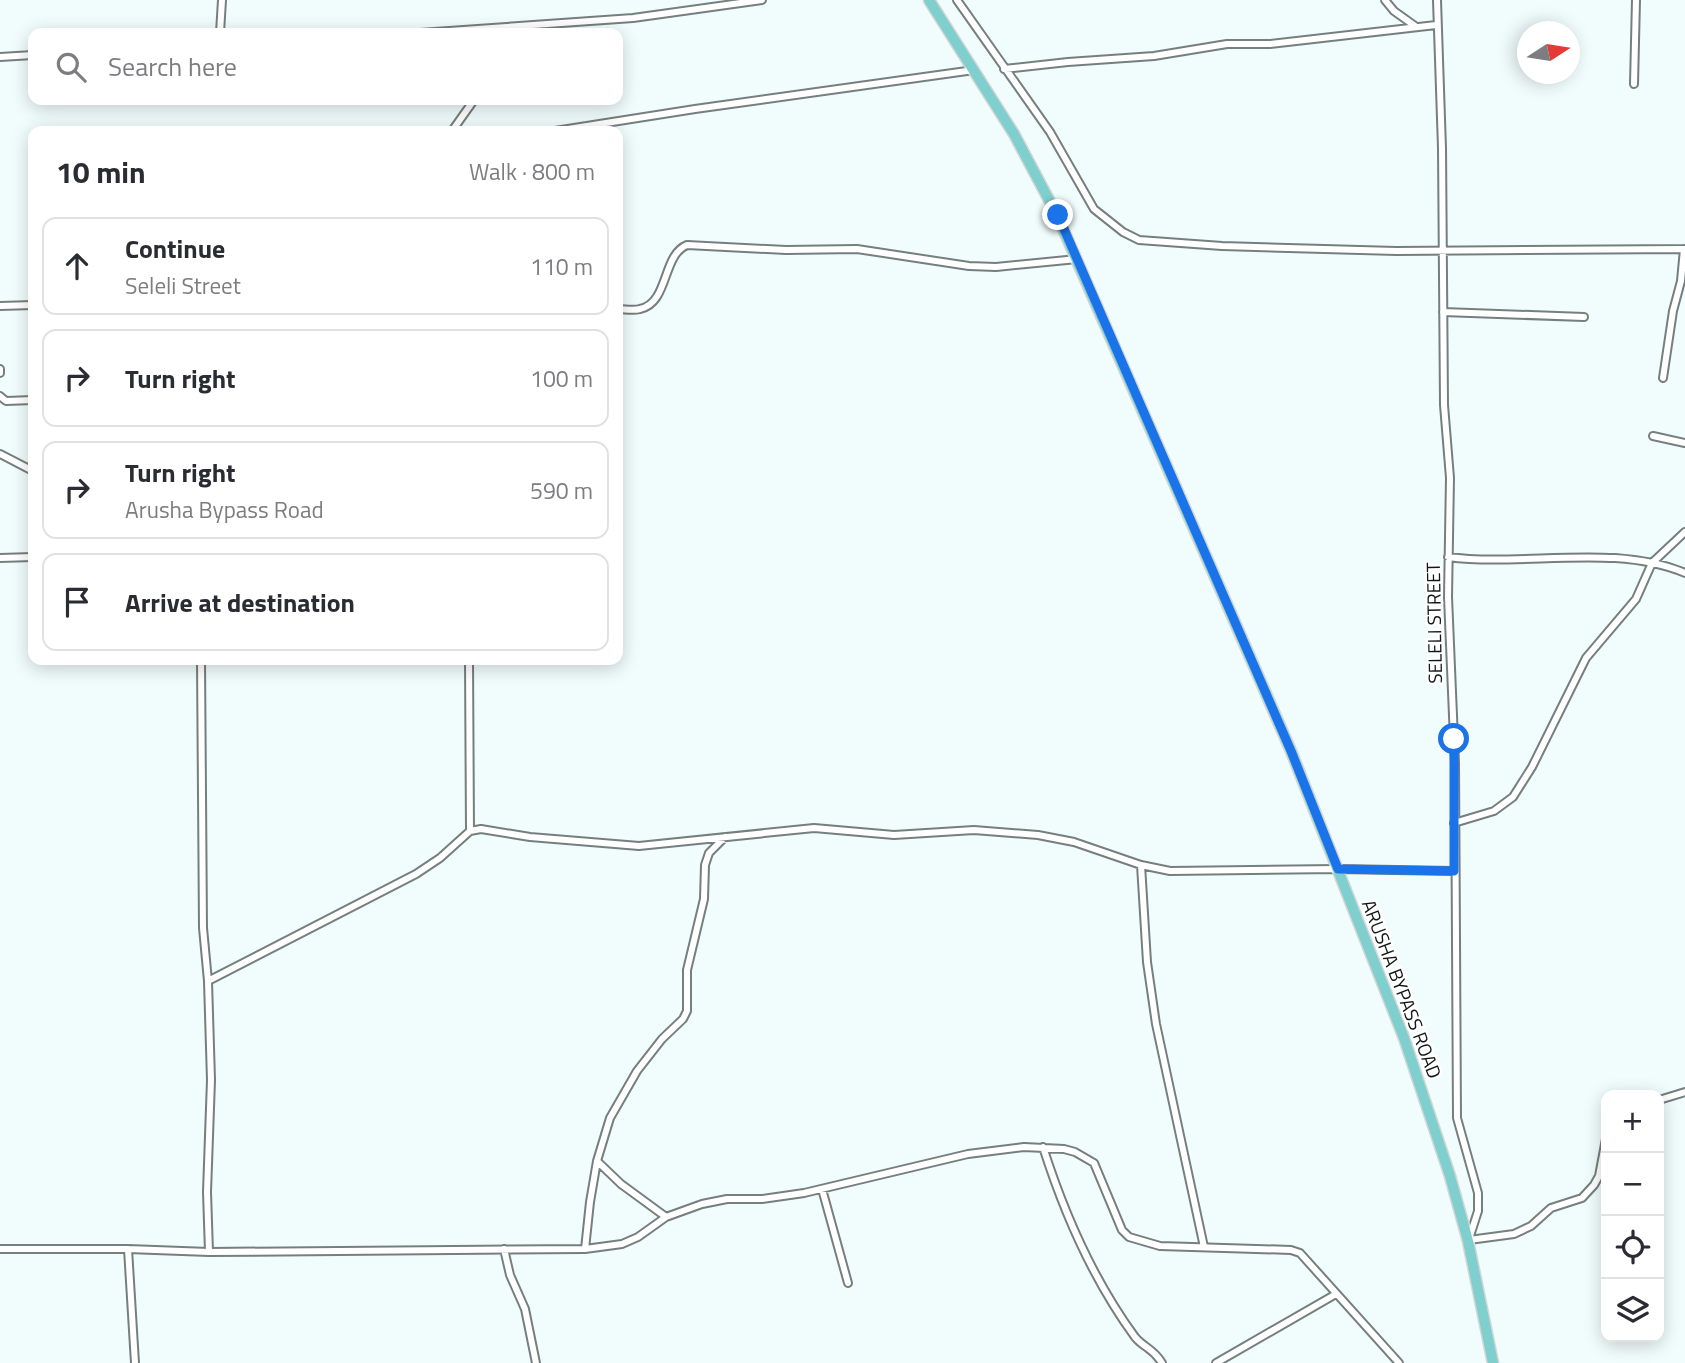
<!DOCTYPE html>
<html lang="en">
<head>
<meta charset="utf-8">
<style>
  :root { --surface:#fff; --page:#f7f7f7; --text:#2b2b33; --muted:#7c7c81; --line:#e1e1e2 }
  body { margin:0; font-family:"Titillium Web",sans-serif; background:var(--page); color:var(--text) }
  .controls { position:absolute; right:21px; bottom:21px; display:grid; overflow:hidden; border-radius:14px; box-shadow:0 4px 18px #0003 }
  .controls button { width:63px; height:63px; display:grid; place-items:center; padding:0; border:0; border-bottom:2px solid var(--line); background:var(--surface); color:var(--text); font:35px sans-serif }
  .compass { position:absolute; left:1517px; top:21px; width:63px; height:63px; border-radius:50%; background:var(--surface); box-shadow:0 4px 18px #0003; rotate:78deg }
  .stop { position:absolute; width:21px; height:21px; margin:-16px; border:5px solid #1a73e8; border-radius:50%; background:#fff }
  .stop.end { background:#1a73e8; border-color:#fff; box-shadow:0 2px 7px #0008 }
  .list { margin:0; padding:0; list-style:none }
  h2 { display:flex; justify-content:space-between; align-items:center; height:91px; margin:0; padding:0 28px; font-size:30px }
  h2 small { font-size:23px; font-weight:400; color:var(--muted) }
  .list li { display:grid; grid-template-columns:46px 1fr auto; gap:21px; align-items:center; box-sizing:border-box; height:98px; margin:0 14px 14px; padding:0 14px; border:2px solid var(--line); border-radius:14px }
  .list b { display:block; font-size:26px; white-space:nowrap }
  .list p { margin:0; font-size:23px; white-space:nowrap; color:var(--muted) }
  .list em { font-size:23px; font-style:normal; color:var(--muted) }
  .icon { flex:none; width:38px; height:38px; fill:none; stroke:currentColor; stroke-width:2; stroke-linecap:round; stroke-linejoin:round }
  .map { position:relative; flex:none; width:1685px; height:1363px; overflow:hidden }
  .search { position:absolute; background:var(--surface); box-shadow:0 4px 18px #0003; left:28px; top:28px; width:595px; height:77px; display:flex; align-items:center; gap:18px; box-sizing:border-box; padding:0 24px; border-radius:14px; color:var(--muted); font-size:26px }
  .panel { position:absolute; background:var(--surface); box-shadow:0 4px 18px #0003; left:28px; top:126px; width:595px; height:539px; border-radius:14px }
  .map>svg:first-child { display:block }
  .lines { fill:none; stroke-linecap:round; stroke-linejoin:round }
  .minor-casing { stroke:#757f7e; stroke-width:10 }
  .primary-casing { stroke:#d4d5d5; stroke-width:13 }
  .minor { stroke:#fff; stroke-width:6 }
  .primary { stroke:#7fcfcf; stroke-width:10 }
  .route { stroke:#1a73e8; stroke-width:9 }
  .labels { text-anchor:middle; stroke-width:5; stroke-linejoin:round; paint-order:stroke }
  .street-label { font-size:19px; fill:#121615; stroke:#fff }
</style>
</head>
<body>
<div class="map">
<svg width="1685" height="1363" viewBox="0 0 1685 1363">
  <rect width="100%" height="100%" fill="#f1fcfc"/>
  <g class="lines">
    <g class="minor-casing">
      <path id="minor" d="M957,0l93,132 44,77 29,23 16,8 83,6 174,5 289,-2
        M1385,0l9,11 21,15
        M1437,0l5,148 2,257 6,73 -2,119 7,166 2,355 21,75v18l-9,28
        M220,33l2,-33
        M420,33l213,-15 129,-18
        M0,57l33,-2
        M1004,69l64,-7 86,-6 73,-12h43l166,-19
        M1634,84l2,-84
        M452,131l22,-31
        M555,131l140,-22 279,-39
        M0,306l33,-1
        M618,309c7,0 15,2 22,0 29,-6 22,-54 47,-64l99,5 71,-1 112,17 27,1 81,-8
        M1443,312l141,5
        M0,373v-4
        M1663,378l10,-67 8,-30 3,-32
        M0,396l6,5 27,-1
        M1653,436l32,7
        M0,454l33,17
        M1448,557c76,10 166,-14 237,16
        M0,558l33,-1
        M201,660l2,268 5,53 3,99 -4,112 2,60
        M469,660l1,171
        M1454,823l40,-12 19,-14 19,-30 54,-109 50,-59 16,-36 33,-31
        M1141,865l6,97 9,62 48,223
        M208,981l208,-107 24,-16 30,-27 11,-2 49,8 109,9 175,-18 80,7 80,-5 64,5 36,7 67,23 29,6 168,-2 116,2
        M1659,1100l26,-8
        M1043,1147c21,66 51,134 92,190 9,11 18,11 27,26
        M597,1161l24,23 45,33
        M822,1189l26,94
        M1469,1240l45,-6 17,-8 20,-18 31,-10 12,-13 5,-9 7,-37
        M0,1249h128l81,3 376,-3 37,-5 16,-7 28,-20 36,-13 25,-5h35l42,-6 164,-39 56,-7 40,2 11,3 19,11 28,67 7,7 31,9 131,4 9,3 99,110
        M128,1249l7,114
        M504,1249l6,26 15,34 11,54
        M585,1249l5,-47 7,-41 13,-43 27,-47 25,-32 21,-20 4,-8v-41l17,-71 1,-34 4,-12 16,-16
        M1216,1363l120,-69"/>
    </g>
    <g class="primary-casing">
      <path id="primary" d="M929,0l85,134 43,81 234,536 113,287 46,138 18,65 25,122"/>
    </g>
    <use href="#minor" class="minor"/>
    <use href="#primary" class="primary"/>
  </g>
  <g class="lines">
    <path class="route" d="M1058,215l233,536 47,118 116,2v-132"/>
  </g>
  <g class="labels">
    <g class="street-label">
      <text transform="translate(1434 623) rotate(-91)" y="7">SELELI STREET</text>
      <text transform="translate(1402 989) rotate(69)" y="7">ARUSHA BYPASS ROAD</text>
    </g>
  </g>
</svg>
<div class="controls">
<button>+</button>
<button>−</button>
<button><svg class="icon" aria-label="locate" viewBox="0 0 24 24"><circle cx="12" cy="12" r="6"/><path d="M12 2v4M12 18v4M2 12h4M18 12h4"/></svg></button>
<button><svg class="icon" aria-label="layers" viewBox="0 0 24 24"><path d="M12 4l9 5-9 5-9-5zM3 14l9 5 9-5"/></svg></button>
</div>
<svg class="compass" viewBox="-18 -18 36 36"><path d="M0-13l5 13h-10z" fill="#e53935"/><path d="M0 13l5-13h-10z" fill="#7c7c81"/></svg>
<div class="stop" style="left:1454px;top:739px"></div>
<div class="stop end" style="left:1058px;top:215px"></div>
<div class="search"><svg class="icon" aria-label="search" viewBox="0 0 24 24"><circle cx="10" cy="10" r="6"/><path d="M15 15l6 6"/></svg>Search here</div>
<section class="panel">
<h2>10 min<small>Walk · 800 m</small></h2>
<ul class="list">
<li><svg class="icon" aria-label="ahead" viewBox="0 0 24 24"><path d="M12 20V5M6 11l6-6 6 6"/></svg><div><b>Continue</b><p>Seleli Street</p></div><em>110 m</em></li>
<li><svg class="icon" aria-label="right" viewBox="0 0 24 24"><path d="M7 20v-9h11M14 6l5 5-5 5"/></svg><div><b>Turn right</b></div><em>100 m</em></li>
<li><svg class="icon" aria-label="right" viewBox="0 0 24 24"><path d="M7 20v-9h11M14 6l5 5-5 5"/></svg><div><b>Turn right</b><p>Arusha Bypass Road</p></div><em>590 m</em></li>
<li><svg class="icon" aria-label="arrive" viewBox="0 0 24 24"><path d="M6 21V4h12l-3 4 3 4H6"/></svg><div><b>Arrive at destination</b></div></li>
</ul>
</section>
</div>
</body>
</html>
